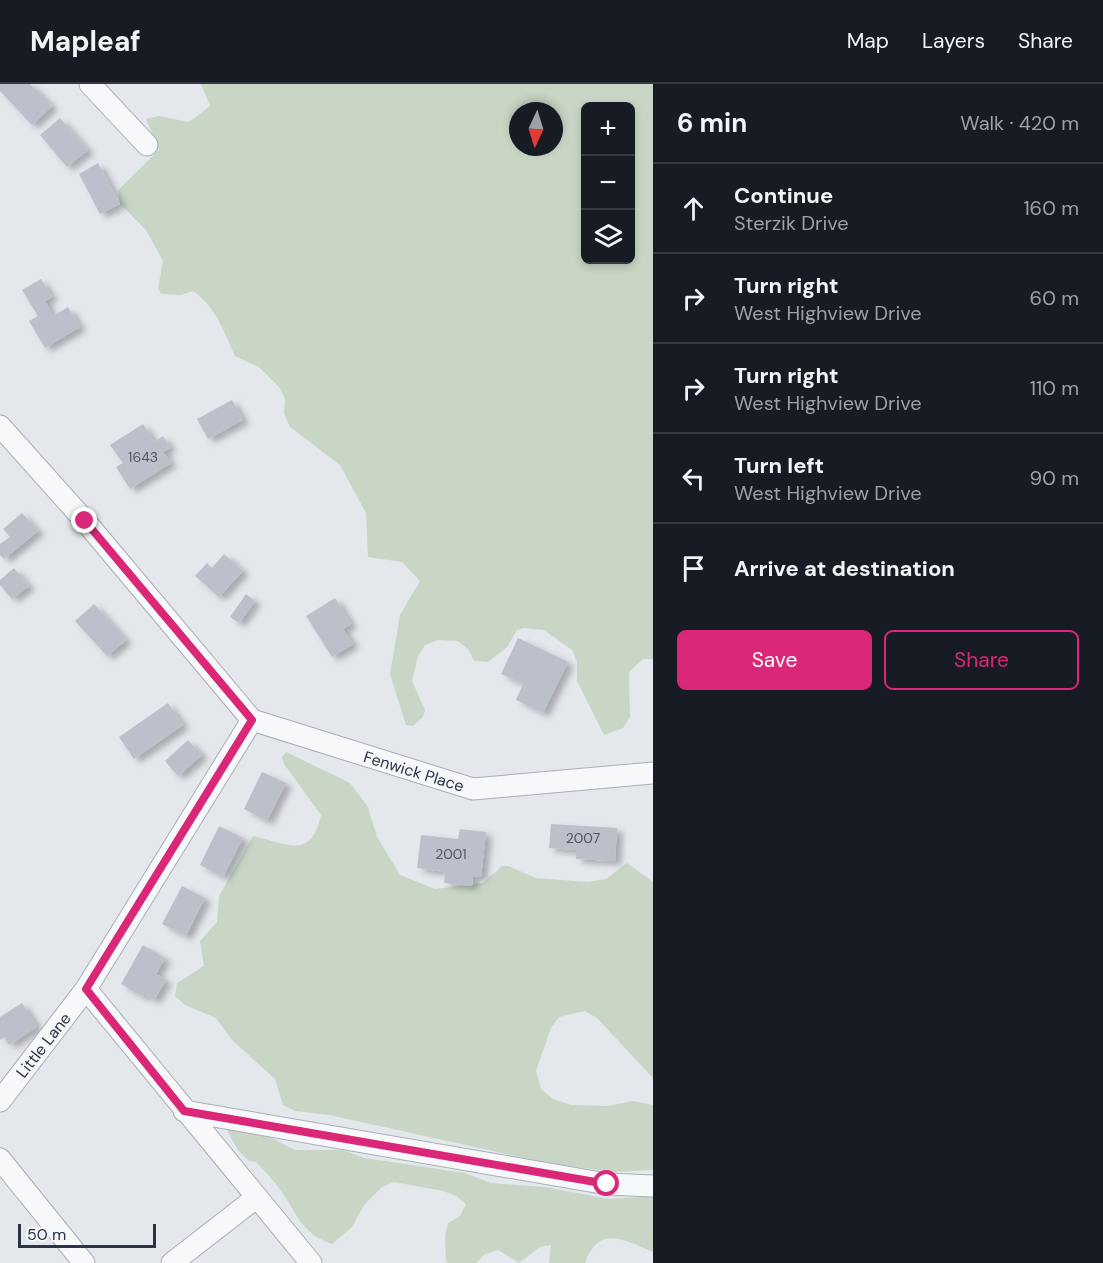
<!DOCTYPE html>
<html lang="en">
<head>
<meta charset="utf-8">
<style>
  :root { --surface:#171b24; --page:#20242c; --text:#f1f3f6; --muted:#9ea1a6; --line:#363941; --accent:#db2777 }
  body { margin:0; font-family:"DM Sans",sans-serif; background:var(--page); color:var(--text) }
  .controls { position:absolute; right:18px; top:18px; display:grid; overflow:hidden; border-radius:9px; box-shadow:0 3px 9px #0003 }
  .controls button { width:54px; height:54px; display:grid; place-items:center; padding:0; border:0; border-bottom:2px solid var(--line); background:var(--surface); color:var(--text); font:30px sans-serif }
  .compass { position:absolute; left:509px; top:18px; width:54px; height:54px; border-radius:50%; background:var(--surface); box-shadow:0 3px 9px #0003; rotate:184deg }
  .scale { position:absolute; left:18px; bottom:15px; width:138px; box-sizing:border-box; padding-left:6px; border:3px solid #2b3445; border-top:0; font-size:16px; line-height:21px; white-space:nowrap; color:#2b3445; -webkit-text-stroke:4px #f4f6f9; paint-order:stroke }
  .stop { position:absolute; width:18px; height:18px; margin:-14px; border:4px solid #db2777; border-radius:50%; background:#fff }
  .stop.end { background:#db2777; border-color:#fff; box-shadow:0 2px 6px #0008 }
  .list { margin:0; padding:0; list-style:none }
  h2 { display:flex; justify-content:space-between; align-items:center; height:78px; margin:0; padding:0 24px; font-size:26px }
  h2 small { font-size:20px; font-weight:400; color:var(--muted) }
  .list li { display:grid; grid-template-columns:39px 1fr auto; gap:18px; align-items:center; box-sizing:border-box; height:90px; padding:0 24px; border-top:2px solid var(--line) }
  .list b { display:block; font-size:22px; white-space:nowrap }
  .list p { margin:0; font-size:20px; white-space:nowrap; color:var(--muted) }
  .list em { font-size:20px; font-style:normal; color:var(--muted) }
  .actions { display:flex; gap:12px; padding:18px 24px }
  .actions a { flex:1; padding:14px 0; border:2px solid var(--accent); border-radius:9px; text-align:center; font-size:21px; color:var(--accent) }
  .actions .main { background:var(--accent); color:#fff }
  .icon { flex:none; width:33px; height:33px; fill:none; stroke:currentColor; stroke-width:2; stroke-linecap:round; stroke-linejoin:round }
  .map { position:relative; flex:none; width:653px; height:1179px; overflow:hidden }
  header { display:flex; align-items:center; gap:36px; box-sizing:border-box; height:84px; padding:0 30px; background:var(--surface); border-bottom:2px solid var(--line) }
  header strong { font-size:28px }
  nav { display:flex; gap:33px; margin-inline-start:auto; font-size:21px }
  main { display:flex }
  aside { flex:1; background:var(--surface) }
  .map>svg:first-child { display:block }
  .green { fill:#c9d6c5; fill-rule:evenodd }
  .building { fill:#bbc0ca; filter:url(#shadow) }
  .lines { fill:none; stroke-linecap:round; stroke-linejoin:round }
  .minor-casing { stroke:#a9aeb7; stroke-width:23 }
  .minor { stroke:#f7f8fa; stroke-width:21 }
  .route { stroke:#db2777; stroke-width:8 }
  .labels { text-anchor:middle; stroke-width:4.5; stroke-linejoin:round; paint-order:stroke }
  .number-label { font-size:14px; fill:#4f5766 }
  .street-label { font-size:16px; fill:#2b3445; stroke:#f4f6f9 }
</style>
</head>
<body>
<header>
<strong>Mapleaf</strong>
<nav><a>Map</a><a>Layers</a><a>Share</a></nav>
</header>
<main>
<div class="map">
<svg width="653" height="1179" viewBox="0 0 653 1179">
  <defs>
    <filter id="shadow"><feDropShadow dx="6" dy="4" stdDeviation="3" flood-color="#0004"/></filter>
  </defs>
  <rect width="100%" height="100%" fill="#e4e7ec"/>
  <path class="green" d="M201,0h452v575h-10l-14,13 1,45 -7,11 -19,7 -27,-54v-19l-5,-12 -28,-20 -20,-2 -7,2 -10,17 -19,15 -14,-1 -6,-12 -10,-8 -20,-1 -13,5 -7,11 -6,25 13,29 -2,7 -10,9 -7,-1 -16,-51 10,-59 20,-34 -18,-19 -34,-5 -2,-44 -26,-48 -50,-38 -6,-14 1,-14 -6,-12 -20,-20 -24,-11c-11,-24 -19,-49 -42,-65l-12,4 -20,-1 -3,-6 5,-27 -17,-31 -26,-26 -2,-13 4,-5 37,-36 -13,-31 12,-3 31,6 21,-16zM586,22h44v154h-44zM518,27h36v36h-36z
    M286,668l64,31 18,24 9,30 23,38 35,14 48,-6 19,-17h6l28,12 52,4 18,-3 21,-16 26,19v196l-56,-60 -12,-7 -26,6 -8,11 -15,43 5,18 12,10 18,6 37,1 25,-5 20,4v65l-39,2 -67,-9 -218,-48 -34,-4 -12,-6 -8,-26 -43,-39 -16,-22 -31,-13 -10,-9 2,-13 27,-17 -4,-25 17,-19 2,-26 34,-60c35,8 58,24 68,-21l-37,-51 -2,-7z
    M232,1043l24,3 39,20h47l23,8 100,15 26,10 54,4 64,12 44,-3v56c-29,-12 -54,-28 -68,11h-36l2,-18 -11,2 -21,16 -21,-13 -13,4 -9,9h-28l-2,-1 -1,-26 3,-13 12,-7 6,-12 -10,-8 -13,-5 -49,-9 -12,5 -18,18 -12,22 -20,17c-30,-10 -34,-29 -51,-53 -7,-10 -16,-20 -25,-29l-7,-1 -11,-11 -11,-19z"/>
  <path class="building" d="M0,0h30l22,22 -20,19 -32,-34z
    M60,34l28,32 -21,17 -27,-32z
    M98,79l22,41 -20,10 -21,-40z
    M41,195l11,18 -7,4 8,15 15,-9 12,20 -35,21 -16,-27 9,-5 -16,-26z
    M232,316l11,20 -35,19 -11,-20z
    M143,340l11,18 9,-6 7,12 -7,4 8,11 -41,26 -14,-22 7,-4 -13,-18z
    M22,429l16,18 -34,28 -4,-4v-11l10,-7 -7,-8z
    M224,470l19,17 -24,26 -24,-21 12,-13 5,5z
    M14,484l15,18 -17,13 -12,-14v-5z
    M246,510l9,7 -16,22 -9,-6z
    M335,514l16,26 -8,5 10,15 -21,13 -26,-41z
    M94,520l32,36 -19,16 -32,-35z
    M518,554l50,24 -25,51 -27,-13 7,-16 -22,-10z
    M168,619l15,22 -49,34 -15,-22z
    M188,656l14,15 -24,21 -13,-15z
    M262,688l24,11 -19,38 -23,-12z
    M551,740l66,4 -2,33 -39,-2v-9l-27,-2z
    M219,742l24,12 -20,39 -23,-12z
    M460,745l26,3 -5,45 -8,-1 -1,10 -28,-3 1,-11 -28,-4 4,-33 37,4z
    M182,802l23,12 -19,38 -24,-12z
    M143,861l22,13 -9,16 10,6 -12,20 -10,-6 -1,3 -22,-13z
    M22,919l15,24 -28,18 -4,-8 -5,3v-23z"/>
  <g class="lines">
    <g class="minor-casing">
      <path id="minor" d="M90,0l57,61
        M0,342l85,95 167,199 -166,269 -86,112
        M252,636l221,69 180,-16
        M86,905l225,274
        M184,1027l423,73 46,2
        M0,1075l84,104
        M172,1179l85,-66"/>
    </g>
    <use href="#minor" class="minor"/>
  </g>
  <g class="lines">
    <path class="route" d="M85,437l167,199 -166,269 98,122 423,73"/>
  </g>
  <g class="labels">
    <g class="number-label">
      <text x="143" y="378">1643</text>
      <text x="583" y="759">2007</text>
      <text x="451" y="775">2001</text>
    </g>
    <g class="street-label">
      <text transform="translate(414 687) rotate(17)" y="6">Fenwick Place</text>
      <text transform="translate(43 961) rotate(-52)" y="6">Little Lane</text>
    </g>
  </g>
</svg>
<div class="controls">
<button>+</button>
<button>−</button>
<button><svg class="icon" aria-label="layers" viewBox="0 0 24 24"><path d="M12 4l9 5-9 5-9-5zM3 14l9 5 9-5"/></svg></button>
</div>
<svg class="compass" viewBox="-18 -18 36 36"><path d="M0-13l5 13h-10z" fill="#e53935"/><path d="M0 13l5-13h-10z" fill="#9ea1a6"/></svg>
<div class="scale">50 m</div>
<div class="stop" style="left:607px;top:1100px"></div>
<div class="stop end" style="left:85px;top:437px"></div>
</div>
<aside>
<h2>6 min<small>Walk · 420 m</small></h2>
<ul class="list">
<li><svg class="icon" aria-label="ahead" viewBox="0 0 24 24"><path d="M12 20V5M6 11l6-6 6 6"/></svg><div><b>Continue</b><p>Sterzik Drive</p></div><em>160 m</em></li>
<li><svg class="icon" aria-label="right" viewBox="0 0 24 24"><path d="M7 20v-9h11M14 6l5 5-5 5"/></svg><div><b>Turn right</b><p>West Highview Drive</p></div><em>60 m</em></li>
<li><svg class="icon" aria-label="right" viewBox="0 0 24 24"><path d="M7 20v-9h11M14 6l5 5-5 5"/></svg><div><b>Turn right</b><p>West Highview Drive</p></div><em>110 m</em></li>
<li><svg class="icon" aria-label="left" viewBox="0 0 24 24"><path d="M17 20v-9H6M10 6l-5 5 5 5"/></svg><div><b>Turn left</b><p>West Highview Drive</p></div><em>90 m</em></li>
<li><svg class="icon" aria-label="arrive" viewBox="0 0 24 24"><path d="M6 21V4h12l-3 4 3 4H6"/></svg><div><b>Arrive at destination</b></div></li>
</ul>
<div class="actions"><a class="main">Save</a><a>Share</a></div>
</aside>
</main>
</body>
</html>
